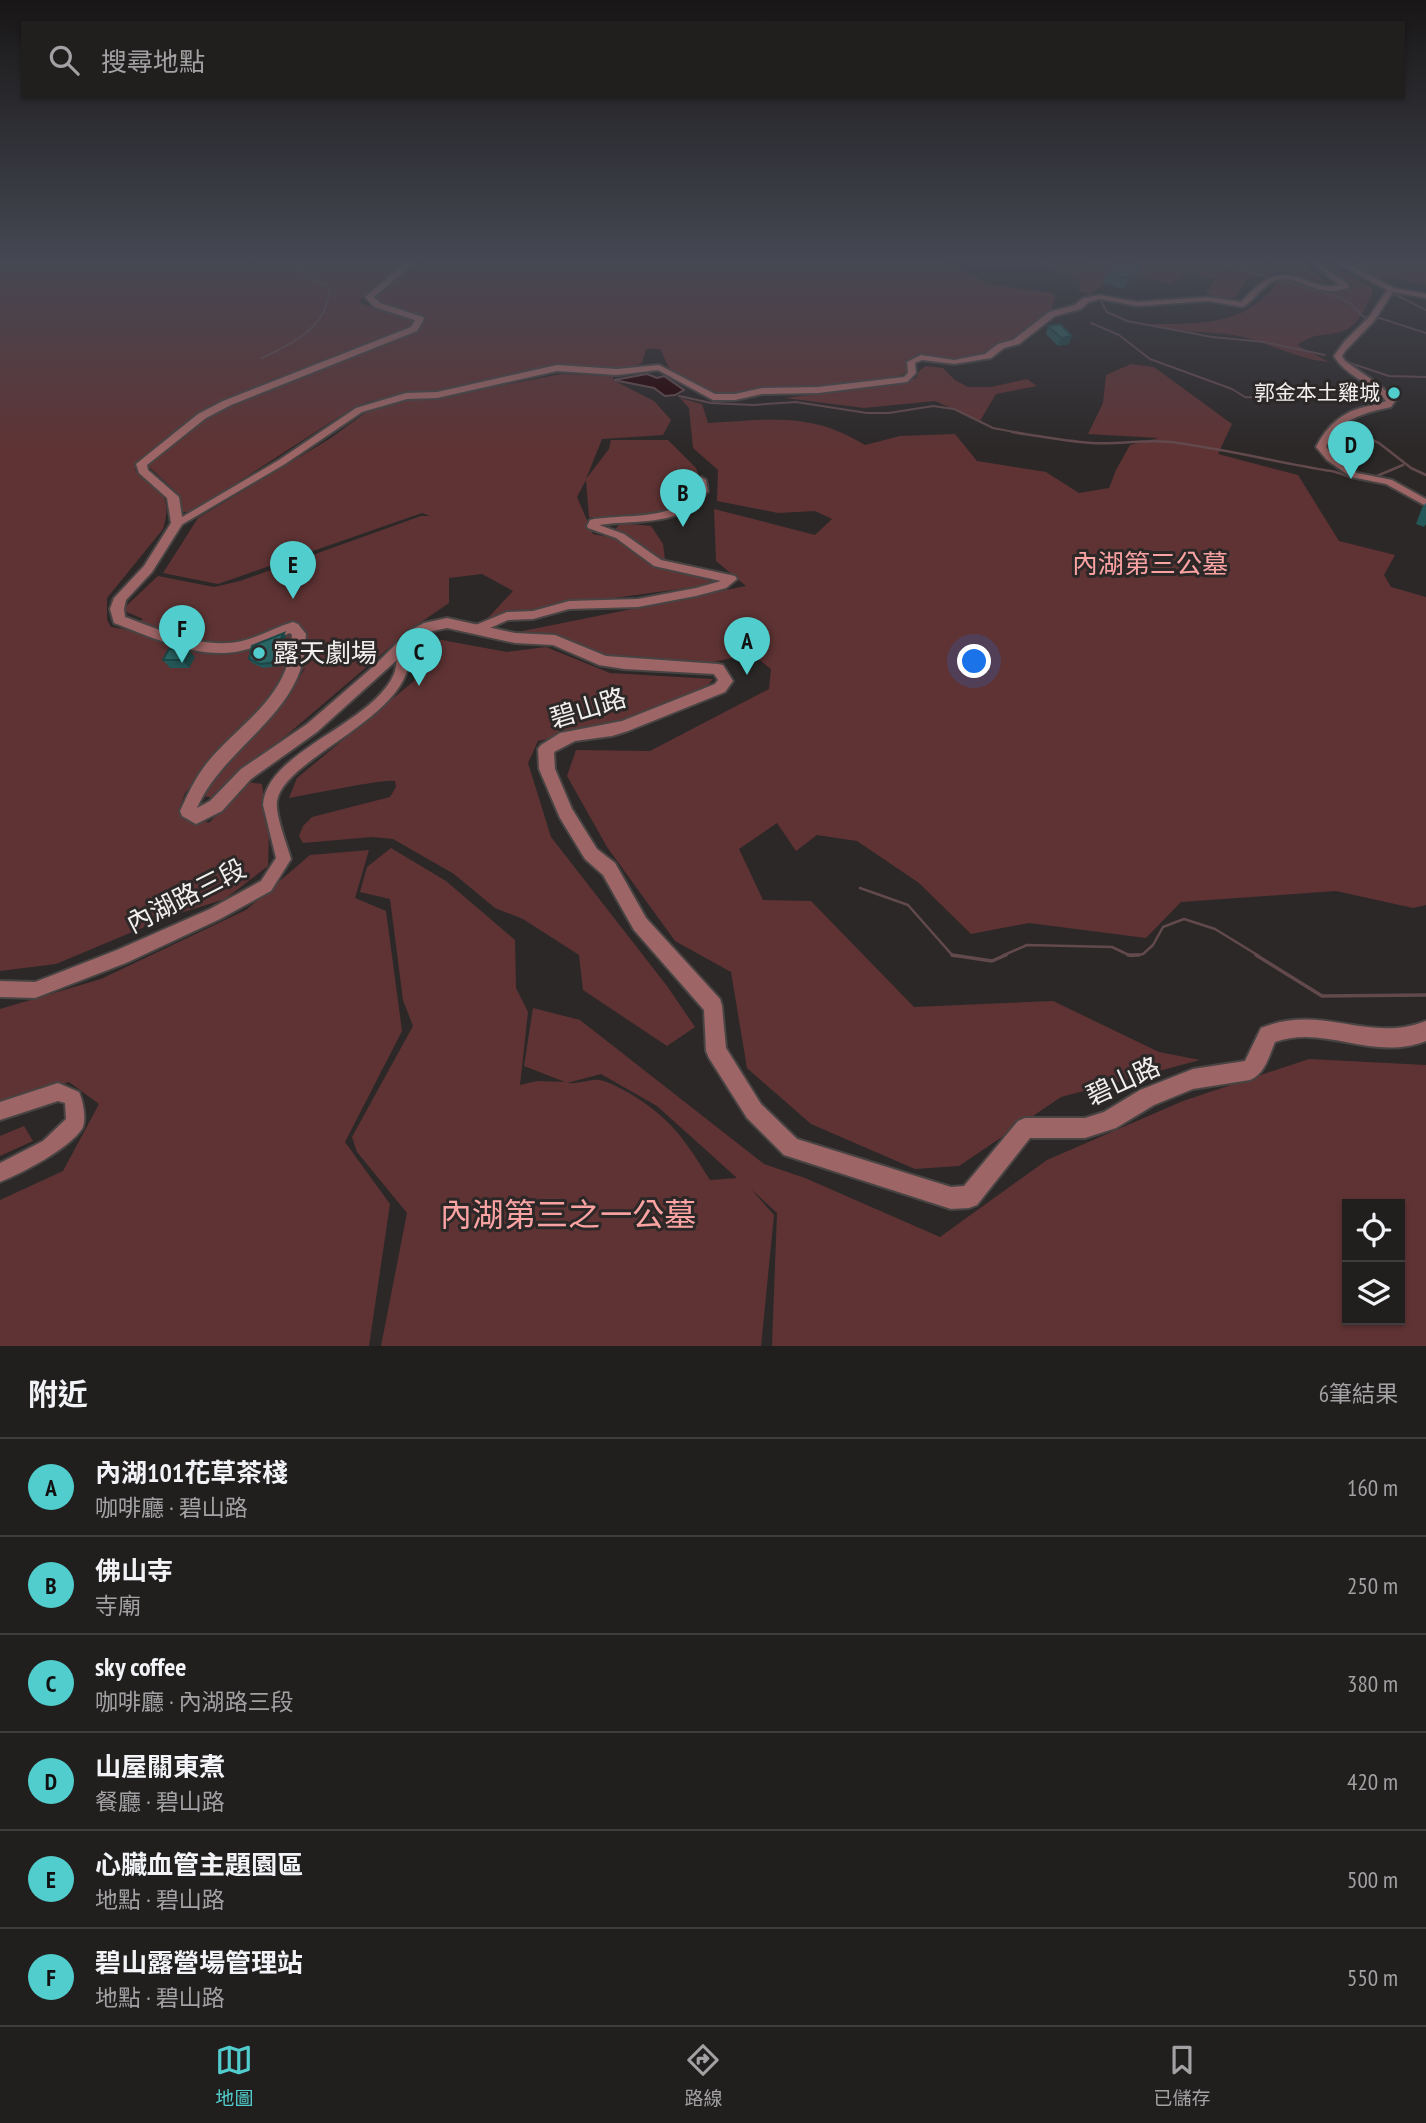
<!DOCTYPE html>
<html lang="zh-TW">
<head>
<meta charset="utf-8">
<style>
  :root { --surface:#211e1e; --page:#2d2b2b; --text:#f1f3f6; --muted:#a2a2a4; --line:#3e3c3c; --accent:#52cdcd }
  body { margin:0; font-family:"PT Sans Narrow","Noto Sans TC",sans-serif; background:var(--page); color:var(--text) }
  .controls { position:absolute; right:21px; bottom:21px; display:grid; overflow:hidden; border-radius:0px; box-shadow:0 2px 5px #0004 }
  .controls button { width:63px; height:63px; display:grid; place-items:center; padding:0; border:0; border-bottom:2px solid var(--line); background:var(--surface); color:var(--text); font:35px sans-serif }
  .you { position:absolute; left:975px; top:662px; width:24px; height:24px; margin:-18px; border:5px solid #fff; border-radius:50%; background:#1a73e8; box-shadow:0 0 0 10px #1a73e833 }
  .badge { display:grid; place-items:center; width:46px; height:46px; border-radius:50%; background:var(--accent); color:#111; font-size:23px; font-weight:700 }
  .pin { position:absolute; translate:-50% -58px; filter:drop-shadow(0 2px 4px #0008) }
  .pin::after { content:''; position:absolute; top:37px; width:24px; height:21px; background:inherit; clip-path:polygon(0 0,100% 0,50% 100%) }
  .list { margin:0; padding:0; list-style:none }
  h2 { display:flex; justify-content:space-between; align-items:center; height:91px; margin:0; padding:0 28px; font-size:30px }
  h2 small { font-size:23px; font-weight:400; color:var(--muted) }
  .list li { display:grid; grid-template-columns:46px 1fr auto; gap:21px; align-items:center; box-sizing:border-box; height:98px; padding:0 28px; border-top:2px solid var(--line) }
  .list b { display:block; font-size:26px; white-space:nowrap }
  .list p { margin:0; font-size:23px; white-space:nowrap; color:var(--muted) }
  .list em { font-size:23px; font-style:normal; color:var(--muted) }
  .icon { flex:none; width:38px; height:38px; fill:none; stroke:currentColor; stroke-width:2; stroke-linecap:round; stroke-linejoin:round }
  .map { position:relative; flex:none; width:1426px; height:1346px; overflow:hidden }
  .search { position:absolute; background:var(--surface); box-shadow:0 2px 5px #0004; left:21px; right:21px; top:21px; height:77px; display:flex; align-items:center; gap:18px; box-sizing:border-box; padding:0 24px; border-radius:0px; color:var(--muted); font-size:26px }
  .sheet { height:679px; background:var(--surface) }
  nav { display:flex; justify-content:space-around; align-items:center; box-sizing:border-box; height:98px; border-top:2px solid var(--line); background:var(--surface); font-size:19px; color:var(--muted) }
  nav a { display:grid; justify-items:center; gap:4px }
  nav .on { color:var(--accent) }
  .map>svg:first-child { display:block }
  .green { fill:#5f3334; fill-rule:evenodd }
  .water { fill:#250206; stroke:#62494c; stroke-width:2 }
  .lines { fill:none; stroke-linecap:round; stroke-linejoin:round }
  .stream-far2 { stroke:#62494c; stroke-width:2 }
  .stream-far1 { stroke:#62494c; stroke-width:2.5 }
  .stream { stroke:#62494c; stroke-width:3.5 }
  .minor-casing { stroke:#484444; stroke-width:4 }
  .tertiary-casing { stroke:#484444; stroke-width:4 }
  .minor { fill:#9d6565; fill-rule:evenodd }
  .tertiary { fill:#9d6565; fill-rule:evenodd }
  .wall { fill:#245757 }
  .shaded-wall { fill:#1d4747 }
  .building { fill:#2a6565; stroke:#1d4747; stroke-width:2 }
  .poi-dot { fill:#52cdcd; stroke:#2c2828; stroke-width:2.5 }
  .labels { text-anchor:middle; stroke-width:6; stroke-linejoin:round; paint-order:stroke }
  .far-poi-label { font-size:21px; fill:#f1efee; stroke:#2c2828; text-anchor:end }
  .park-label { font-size:26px; fill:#fba2a3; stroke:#2c2828 }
  .poi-label { font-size:26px; fill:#f1efee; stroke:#2c2828; text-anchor:start }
  .street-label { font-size:26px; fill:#f1efee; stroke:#2c2828 }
  .near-park-label { font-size:32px; fill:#fba2a3; stroke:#2c2828 }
</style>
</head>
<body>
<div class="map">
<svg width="1426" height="1346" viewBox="0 0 1426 1346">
  <rect width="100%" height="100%" fill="#2c2828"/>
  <path class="green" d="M0,261h408l-49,40 3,3 53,16 -4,6 -204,83 -70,52 -2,9c25,16 38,28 28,59l-56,69v22l4,7 17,3 15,-11 -21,-9 36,-34 56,11 26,-6 181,-65h9l-8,-3 -204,71 -55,-11 35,-55 133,-80 38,-28 35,-9 39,-4 118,-23 52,2v4l41,21 17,19 -8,15 -61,4 -16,40 23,-30 2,-9h57l28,28 8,23c-28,31 -77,26 -115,26l-3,-37 -9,17 16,37 15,3 13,-14 30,3 12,18 2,15 52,25 -155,21 -76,15 27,-29 -31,-17 -33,4v25l-38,26 -198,169 -9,-2 3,-13 81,-88 18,-28 -93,94 -28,32 -6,17 30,13 38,-41 15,2 7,48 -1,34 -43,33 -57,18 -112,47 -56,7z
    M414,261h536l37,23 65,9 3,3 -4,16 -6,6 -34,23 -18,6 -11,9 -32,4 -31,-5 -12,6 -1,12 -16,6 -155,17h-18l-46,-24 -11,-23h-14l-4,14 -18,7 -59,-3 -138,27 -31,2 -29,6 -30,16 -139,90 -9,4h-8l-7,-22 -27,-25 61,-51 206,-83 7,-12 -45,-17 -3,-6z
    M1037,261c15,0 28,9 43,6l3,-6h219l24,22 -43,-12 -36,8 -11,18 -13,2 -17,-6 10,-14 -31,-7 -14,12 -51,-13 -30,24 -12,-5 3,-6c-8,-9 -32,-15 -44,-23z
    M1343,261h83v24l-29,-7 -19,2z
    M1329,263l44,26c-5,16 -15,39 -33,43 -21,5 -23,0 -43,13l32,17c-35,-3 -63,-22 -96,-27 -28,-4 -55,-2 -82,-11 51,0 96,2 128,-44 27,-2 49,21 75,4l-33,-20z
    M1131,364l23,3 78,57 -14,30 80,21 41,66 56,14 -11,20 7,12 35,10v308l-13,3 -77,-17 -155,11 -35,36 -117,-15 -58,11 -52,-51 -62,-42 -40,-6 -21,16 -19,-28 -38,26 24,51 48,1 103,106 139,-6 106,51 41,8 -139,37 -102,69 -44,3 -104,-45 -64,-56 -16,-96 -56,-31 -68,-94 -40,-71 9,-26 74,1 119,-62 2,-20 -19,-15 -49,10 -102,-7 -42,-22 -41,-3 228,-46 -30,-25 -2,-52 101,26 17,-16 -17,-8 -37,2 -61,-12 1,-31 -25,-22 -4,-40 -9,-10 22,6 6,19c60,-3 103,-12 157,22l35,-9 55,-2 22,27 69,11 33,21 30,-5 7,-18 14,-25 29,-7 -71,-4 15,-31 3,-28z
    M926,366l17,2 12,12 13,7h23l36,-8 10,7 -41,8 -16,27 -45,-20 -71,7 -79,-10 99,-13 32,-7 4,-8z
    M431,638l76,14 39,-5 64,26 103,6 -11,13 -80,30 -84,19 -10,22 23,74 116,149 28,41 -28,19 -84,-56 -4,-35 -56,-36 -28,-11 -41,-34 -61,-35 -21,-2 -69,6 -4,-7 4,-10 9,-9 78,-20 6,-10 -1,-6c-8,-3 -90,14 -106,17l8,-20 123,-102z
    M391,848l55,33 69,59 1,48 12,24 -8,73 17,-4 28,1 -41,-16 9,-58 47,12 184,144 41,14 135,59 107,-77 136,-59 126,-42 117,6v281h-654l5,-133 -26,-24 23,26 -13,131h-380l26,-133 -50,-61 -5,-15 61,-111 -10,-26 -13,-101 -30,-7 7,-25zM601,1074l56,32 80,72 -27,2c-25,-40 -39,-62 -81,-87 -8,-4 -20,-12 -30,-13 -7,-1 -19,4 -32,3zM1347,1204h53v116h-53z
    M369,850l-14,48 31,13 16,120 -57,111 45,62 -21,142h-369v-146l63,-29 36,-67 -30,-22 -69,26v-99l101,-30 145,-69 64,-55z
    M24,1126l9,15 -33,15v-20z"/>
  <path class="water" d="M647,374l10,4 7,-2 20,14 -9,5 -10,1 -11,-8 -40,-8z"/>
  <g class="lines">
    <path class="stream-far2" d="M1219,261l8,5 109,30 14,7 15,15 5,-3 56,18
      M1330,261l96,49
      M1101,301l6,11 20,9 85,16 52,5 61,13
      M1091,323l28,12 31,24 82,30 13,8 55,2 5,3
      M262,358c32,-15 67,-32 67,-71l-29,-16 9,-10
      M1347,362l42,14 37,1
      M679,396l32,7 42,2 43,-3 71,11h22l44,-7 21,3 39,19 31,6
      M1347,428l11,6"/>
    <path class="stream-far1" d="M1012,432c26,4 53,9 80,11 29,2 57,-5 86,0 52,7 102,20 153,28 12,2 19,8 31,8
      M1354,432l25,11 32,25 15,7
      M1372,478l31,-13
      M860,888l48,17 45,51h3
      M1002,956l25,-11 85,2 19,9 12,-2 10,-9 10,-18 21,-8 31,10 44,27"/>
    <path class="stream" d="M952,955l40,6 14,-6
      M1128,955h11
      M1256,955l66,41 104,-1"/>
    <g class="minor-casing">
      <path id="minor" d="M1313,261h7l3,6 25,17v4c-6,1 -12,3 -17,3 -18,1 -35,-16 -54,-11 -15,5 -22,20 -34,27l-35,-6 -71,5 -37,-7 -11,3 -8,7 -26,7 -36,28 -15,4 -13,10 -37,6 -32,-4 -7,3 1,10 -9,9 -89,11 -56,1 -27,6h-22l-55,-30 -41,5 -60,-4 -120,27 -30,1 -45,13 -77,52 -104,61 -4,1 -5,-3 107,-63 77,-52 50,-15 31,-1 120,-27 60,4 42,-4 56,29h20l27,-6 56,-1 86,-10 4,-4 -1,-11 14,-7 33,5 31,-6 13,-10 15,-4 36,-28 26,-7 8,-7 17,-3 37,7 71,-5 33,5c20,-21 34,-34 65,-22 11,5 21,8 33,5l-20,-16z
        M1334,261h9l51,27 32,6v4l-33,-6 -19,29 -29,30 -3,5 3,5 36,25 14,15 -4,6c-28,6 -52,12 -65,40l7,9 24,17 35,7 34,19v7l-40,-22 -35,-7 -24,-17 -11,-13c11,-21 25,-34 48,-40 8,-2 16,-3 22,-6 -14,-19 -40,-24 -52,-45l10,-14 25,-25 18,-27z
        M701,477l5,3 2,11c-28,37 -68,28 -109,34l25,9 37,26 74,16 2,3 -11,9 -30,8 -58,11 -69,2 -36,10 -25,1 -27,12h-8l-2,-3 2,-3 34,-14 26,-1 36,-10 69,-2 58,-11 25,-7 -67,-15 -38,-28 -28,-10 -1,-2 3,-6 4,-1c36,-5 78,2 104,-28l-2,-11z
        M404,642l6,5c-1,9 -1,19 -4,27 -20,52 -123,88 -129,127 -2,14 10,43 14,58l-20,32 -51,28 -94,44 -91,35 -35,-1v-16l35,1 82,-32 93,-41 51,-28 15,-23 -13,-53c3,-54 109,-80 131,-131 3,-8 3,-18 4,-27z
        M58,1083l21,9c4,9 8,28 3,37 -15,21 -58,43 -82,53v-19l43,-22 23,-22 -1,-16 -7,-2 -58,19v-18z"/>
    </g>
    <g class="tertiary-casing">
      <path id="tertiary" d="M407,261h9l-42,36 6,6 43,14 1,2 -7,12 -186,74 -25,13 -59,47 1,5 31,27 4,26 -31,49 -26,28 -2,9 1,8c36,13 78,33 117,24 17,-4 34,-14 51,-19l5,2 8,10c-1,9 -1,18 -3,27 -15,60 -82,91 -106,147l13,-7 31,-32 66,-45 67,-58 35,-35 15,-8 23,-5 68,15 40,2 51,21 112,8 5,1 10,16 -8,11 -97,39 -16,5 -37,5 -21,11 1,17 17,40 25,40 18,14 31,55 74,81 2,7 4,42 35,56 36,35 154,48 13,-1 54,-65 7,-3h60l19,-6 36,-22 53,-21 52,-8 16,-33c61,-25 106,16 165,-7v20c-54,21 -101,-17 -151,1 -6,14 -10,32 -25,38l-57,9 -39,16 -38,23 -31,10h-55l-53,67 -8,3 -18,1 -167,-54 -37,-37 -38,-60 -3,-7 -2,-41 -70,-80 -31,-55 -18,-16 -25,-41 -21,-49 -1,-20 3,-4 19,-12 62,-12 93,-37 3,-4 -4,-6 -90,-5 -25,-4 -46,-20 -38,-2 -68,-15 -19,4 -111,100 -66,47 -29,32 -26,13 -14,-8 -2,-5c8,-17 15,-33 27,-48 26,-33 69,-58 81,-101 3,-8 3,-18 4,-27l-2,-2c-17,6 -33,15 -50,18 -42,9 -88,-14 -126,-28l-4,-14 4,-11 30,-32 27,-43 -4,-25 -28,-25 -3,-9 62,-50 25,-13 188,-74 4,-7 -41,-13 -9,-10z"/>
    </g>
    <use href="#minor" class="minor"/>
    <use href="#tertiary" class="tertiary"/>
  </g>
  <path class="wall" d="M1141,266l-5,11 -13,12 -20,-6 5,-11z
    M1048,326l21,18 -11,2 -12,-12z
    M1426,503v21l-2,3 -8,-3 6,-16z
    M286,637l-8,13 3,16 -18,2 -11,-5 -3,-4z
    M195,657l-6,11h-19l-7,-8z"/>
  <path class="shaded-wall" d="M1141,266l-5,11 -13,12 4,-11z
    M1072,336l-3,8 -11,2 3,-8z
    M284,633l2,4 -8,13 3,16 -2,-4 -3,-16z
    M188,649l7,8 -6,11 -7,-8z"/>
  <path class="building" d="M1120,261h4l17,5 -14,12 -19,-6z
    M1060,324l12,12 -11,2 -13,-12z
    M284,633l-8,13 3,16 -19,2 -11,-5 3,-13z
    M169,649h19l-6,11h-19z"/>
  <linearGradient id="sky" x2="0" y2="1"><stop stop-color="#181616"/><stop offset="0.58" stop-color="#454853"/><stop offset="1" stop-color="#454853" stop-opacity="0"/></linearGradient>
  <rect width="1426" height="450" fill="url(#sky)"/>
  <g class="poi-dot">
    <circle cx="1394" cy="393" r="7"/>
    <circle cx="259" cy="653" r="7"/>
  </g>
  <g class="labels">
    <g class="far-poi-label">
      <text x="1380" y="400">郭金本土雞城</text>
    </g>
    <g class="park-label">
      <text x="1150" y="573">內湖第三公墓</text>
    </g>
    <g class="poi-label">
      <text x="273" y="662">露天劇場</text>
    </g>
    <g class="street-label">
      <text transform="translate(588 708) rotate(-17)" y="9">碧山路</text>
      <text transform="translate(186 896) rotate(-27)" y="9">內湖路三段</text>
      <text transform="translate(1123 1081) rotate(-25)" y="9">碧山路</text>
    </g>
    <g class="near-park-label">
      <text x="568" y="1226">內湖第三之一公墓</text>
    </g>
  </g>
</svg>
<div class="controls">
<button><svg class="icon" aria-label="locate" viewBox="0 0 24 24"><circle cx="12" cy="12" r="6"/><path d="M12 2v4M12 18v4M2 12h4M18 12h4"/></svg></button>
<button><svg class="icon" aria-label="layers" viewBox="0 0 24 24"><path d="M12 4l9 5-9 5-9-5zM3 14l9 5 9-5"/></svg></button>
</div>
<div class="you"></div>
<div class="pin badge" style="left:747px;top:675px">A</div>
<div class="pin badge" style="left:683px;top:527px">B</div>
<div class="pin badge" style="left:419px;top:686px">C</div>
<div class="pin badge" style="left:1351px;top:479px">D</div>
<div class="pin badge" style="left:293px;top:599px">E</div>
<div class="pin badge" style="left:182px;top:663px">F</div>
<div class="search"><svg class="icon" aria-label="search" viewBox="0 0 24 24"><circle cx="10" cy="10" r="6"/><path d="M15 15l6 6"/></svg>搜尋地點</div>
</div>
<section class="sheet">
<h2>附近<small>6筆結果</small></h2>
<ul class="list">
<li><span class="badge">A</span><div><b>內湖101花草茶棧</b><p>咖啡廳 · 碧山路</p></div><em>160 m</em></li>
<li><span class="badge">B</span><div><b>佛山寺</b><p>寺廟</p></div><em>250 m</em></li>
<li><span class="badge">C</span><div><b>sky coffee</b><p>咖啡廳 · 內湖路三段</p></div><em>380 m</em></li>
<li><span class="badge">D</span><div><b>山屋關東煮</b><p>餐廳 · 碧山路</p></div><em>420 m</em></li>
<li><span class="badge">E</span><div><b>心臟血管主題園區</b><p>地點 · 碧山路</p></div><em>500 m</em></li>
<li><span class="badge">F</span><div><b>碧山露營場管理站</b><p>地點 · 碧山路</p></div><em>550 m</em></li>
</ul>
</section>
<nav>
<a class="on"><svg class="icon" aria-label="map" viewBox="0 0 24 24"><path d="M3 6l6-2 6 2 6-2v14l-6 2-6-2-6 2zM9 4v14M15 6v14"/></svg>地圖</a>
<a><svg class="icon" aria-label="directions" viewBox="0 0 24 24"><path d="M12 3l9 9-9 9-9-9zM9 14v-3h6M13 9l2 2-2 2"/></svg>路線</a>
<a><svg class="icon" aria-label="saved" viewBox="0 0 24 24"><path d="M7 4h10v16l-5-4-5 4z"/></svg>已儲存</a>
</nav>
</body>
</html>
